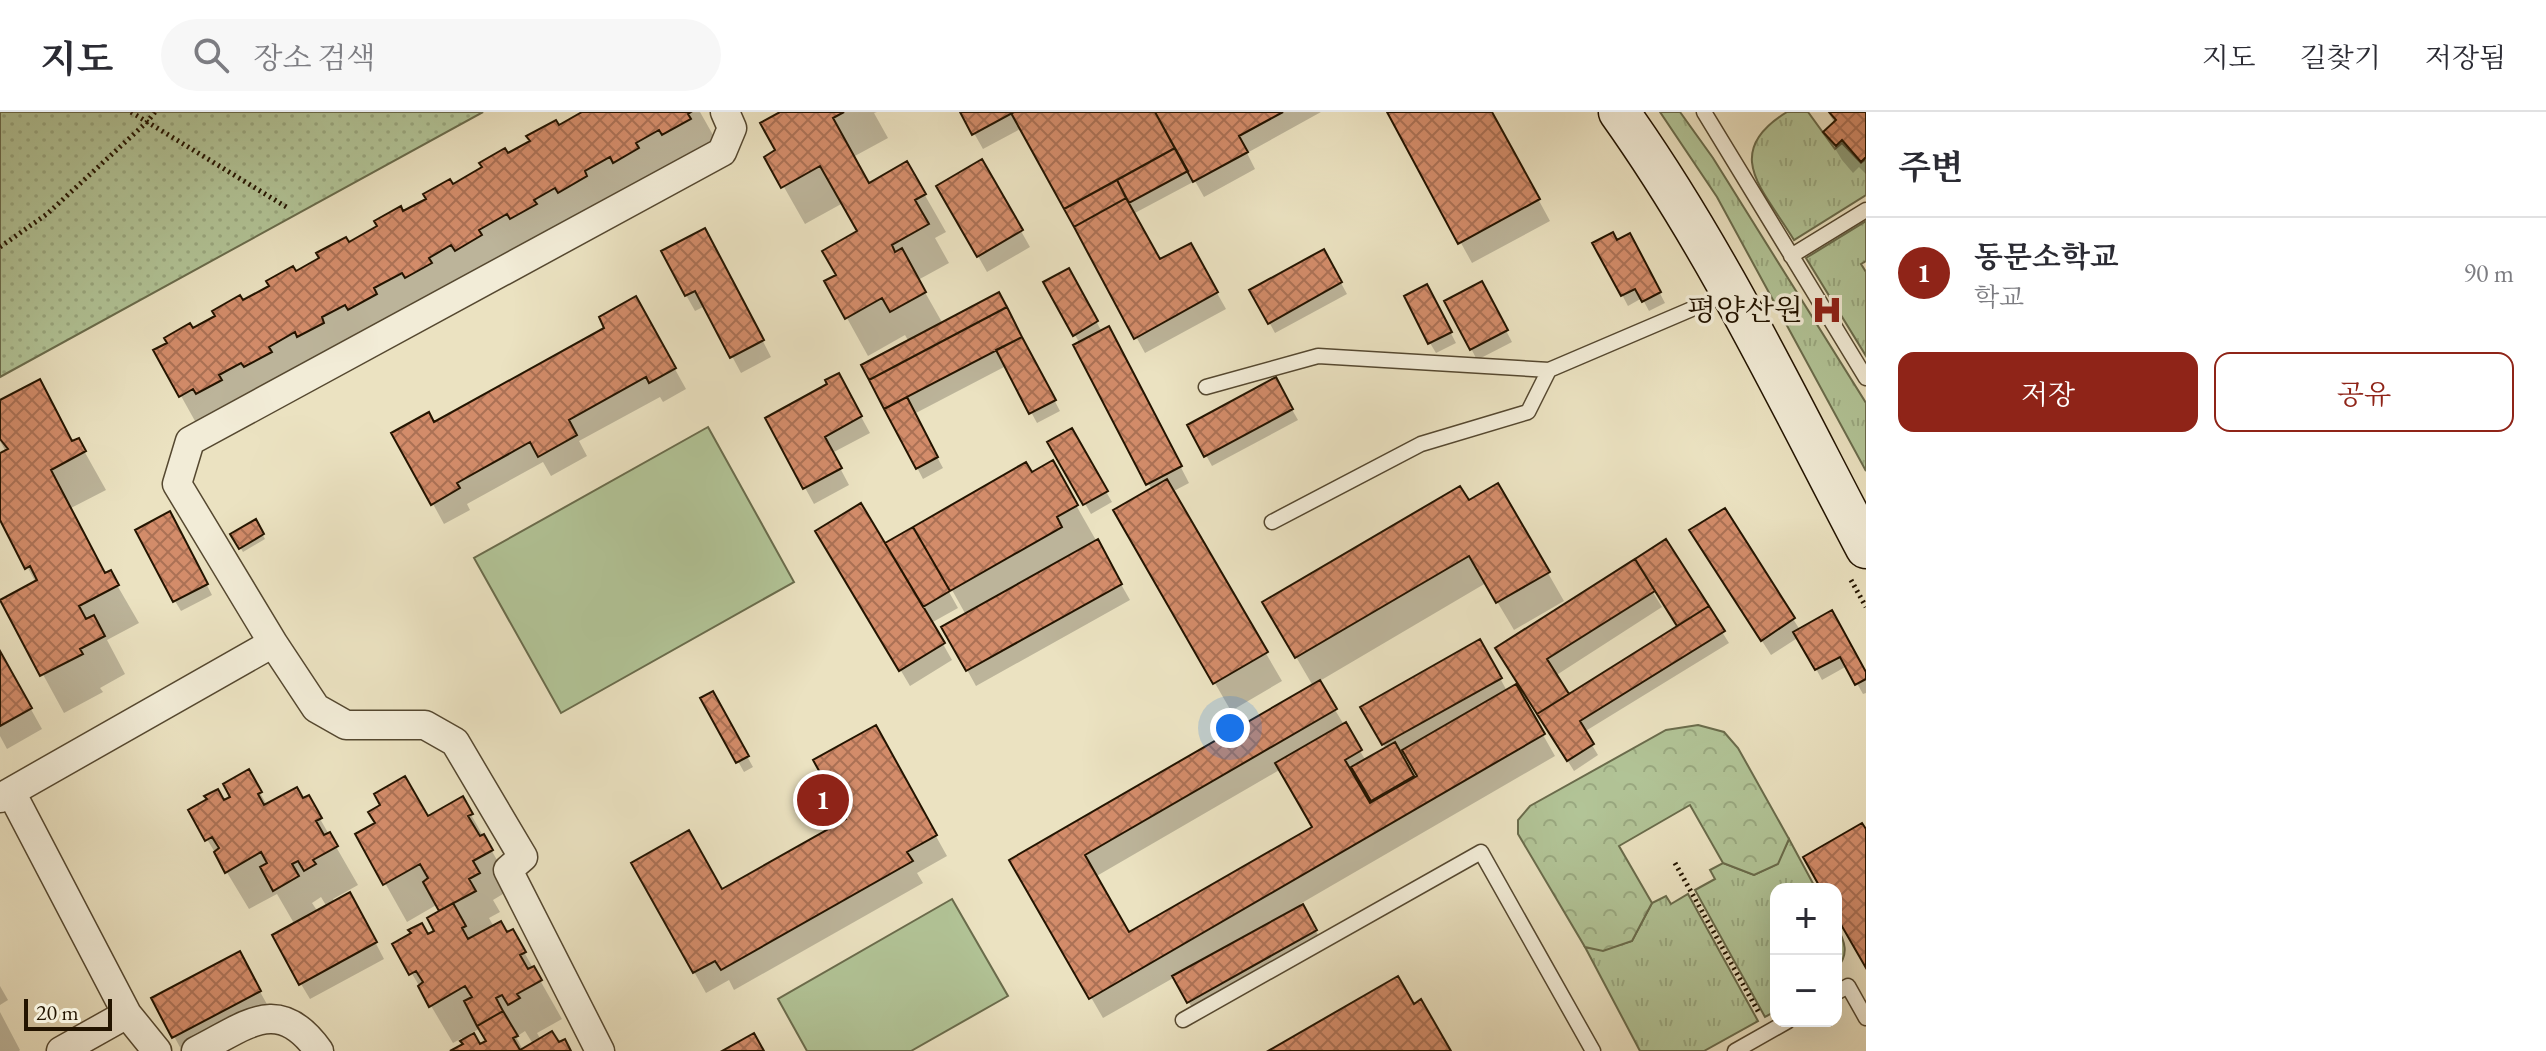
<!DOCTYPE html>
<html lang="ko">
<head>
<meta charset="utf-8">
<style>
  :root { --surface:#fff; --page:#f7f7f7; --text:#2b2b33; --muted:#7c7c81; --line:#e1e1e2; --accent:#8f2418 }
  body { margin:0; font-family:"EB Garamond","Noto Serif KR",serif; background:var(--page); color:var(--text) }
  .controls { position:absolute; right:24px; bottom:24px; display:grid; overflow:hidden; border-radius:16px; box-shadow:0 8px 32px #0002 }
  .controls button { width:72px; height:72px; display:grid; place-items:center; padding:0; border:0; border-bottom:2px solid var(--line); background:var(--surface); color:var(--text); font:40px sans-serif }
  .scale { position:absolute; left:24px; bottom:20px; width:88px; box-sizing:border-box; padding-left:8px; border:4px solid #231400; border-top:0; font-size:22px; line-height:28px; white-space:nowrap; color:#231400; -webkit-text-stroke:6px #f2ecd7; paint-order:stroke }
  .you { position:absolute; left:1230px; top:616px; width:28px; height:28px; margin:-20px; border:6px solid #fff; border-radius:50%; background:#1a73e8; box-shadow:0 0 0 12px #1a73e833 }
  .badge { display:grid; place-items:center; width:52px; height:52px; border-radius:50%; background:var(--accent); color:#fff; font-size:26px; font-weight:700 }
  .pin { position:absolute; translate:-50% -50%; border:4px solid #fff; box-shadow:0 2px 8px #0006 }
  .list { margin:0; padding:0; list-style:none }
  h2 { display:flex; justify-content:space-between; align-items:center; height:104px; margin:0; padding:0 32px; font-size:34px }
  h2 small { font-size:26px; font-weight:400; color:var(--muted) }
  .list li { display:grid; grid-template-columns:52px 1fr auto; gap:24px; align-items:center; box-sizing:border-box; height:112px; padding:0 32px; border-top:2px solid var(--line) }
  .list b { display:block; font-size:30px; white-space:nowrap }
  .list p { margin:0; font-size:26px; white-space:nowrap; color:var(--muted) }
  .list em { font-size:26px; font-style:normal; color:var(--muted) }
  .actions { display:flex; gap:16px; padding:24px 32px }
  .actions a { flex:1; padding:18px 0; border:2px solid var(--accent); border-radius:16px; text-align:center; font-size:28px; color:var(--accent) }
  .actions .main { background:var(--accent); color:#fff }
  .icon { flex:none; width:44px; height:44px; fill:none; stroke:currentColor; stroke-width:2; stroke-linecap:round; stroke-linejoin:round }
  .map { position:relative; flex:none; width:1866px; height:939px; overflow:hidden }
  header { display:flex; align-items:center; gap:48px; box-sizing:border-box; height:112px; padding:0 40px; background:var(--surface); border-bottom:2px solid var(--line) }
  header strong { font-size:38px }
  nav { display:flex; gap:44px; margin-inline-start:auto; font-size:28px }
  .search { width:560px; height:72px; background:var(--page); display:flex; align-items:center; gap:20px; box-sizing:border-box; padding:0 28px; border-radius:44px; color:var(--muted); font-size:30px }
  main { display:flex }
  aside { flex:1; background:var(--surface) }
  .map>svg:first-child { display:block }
  .grass { fill:url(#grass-tufts); stroke:#6a6c4c; stroke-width:2 }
  .forest { fill:url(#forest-crowns); stroke:#6a6c4c; stroke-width:2 }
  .park { fill:url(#park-dots); stroke:#6a6c4c; stroke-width:2 }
  .pitch { fill:#b2c497; stroke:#6a6c4c; stroke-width:2 }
  .shadow { fill:#0003; fill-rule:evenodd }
  .building { fill:url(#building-cross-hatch); stroke:#231400; stroke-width:2 }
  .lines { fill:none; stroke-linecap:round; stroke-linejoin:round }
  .lane-casing { stroke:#554830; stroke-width:17 }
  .street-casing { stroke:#554830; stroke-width:31 }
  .secondary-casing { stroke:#231400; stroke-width:43 }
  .path { stroke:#231400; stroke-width:5; stroke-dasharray:2 4; stroke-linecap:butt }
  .lane { stroke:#f2ecd7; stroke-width:14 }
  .street { stroke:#f2ecd7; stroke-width:28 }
  .secondary { stroke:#f2ecd7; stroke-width:40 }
  .labels { text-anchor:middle; stroke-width:7; stroke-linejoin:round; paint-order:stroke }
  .poi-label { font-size:30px; fill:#231400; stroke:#f2ecd7; text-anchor:end }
</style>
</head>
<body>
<header>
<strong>지도</strong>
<div class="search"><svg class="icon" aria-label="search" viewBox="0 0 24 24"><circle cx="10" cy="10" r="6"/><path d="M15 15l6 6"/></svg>장소 검색</div>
<nav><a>지도</a><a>길찾기</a><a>저장됨</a></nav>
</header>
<main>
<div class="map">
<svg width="1866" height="939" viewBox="0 0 1866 939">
  <defs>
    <pattern id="grass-tufts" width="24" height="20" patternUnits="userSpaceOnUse" patternTransform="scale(2)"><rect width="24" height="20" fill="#b2c497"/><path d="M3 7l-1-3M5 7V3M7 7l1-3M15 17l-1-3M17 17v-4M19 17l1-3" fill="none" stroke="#99a880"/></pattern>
    <pattern id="forest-crowns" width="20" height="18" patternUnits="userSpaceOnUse" patternTransform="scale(2)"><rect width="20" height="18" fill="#b2c497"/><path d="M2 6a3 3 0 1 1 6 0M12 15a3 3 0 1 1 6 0" fill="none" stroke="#99a880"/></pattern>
    <pattern id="park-dots" width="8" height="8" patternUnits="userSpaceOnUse" patternTransform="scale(2)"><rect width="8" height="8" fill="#b2c497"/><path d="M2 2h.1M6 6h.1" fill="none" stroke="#99a880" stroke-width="1.8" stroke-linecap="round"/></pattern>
    <pattern id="building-cross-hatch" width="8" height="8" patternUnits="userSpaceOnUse" patternTransform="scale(2)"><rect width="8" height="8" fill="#d38c6a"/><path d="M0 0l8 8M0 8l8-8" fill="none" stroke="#ab7155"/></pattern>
  </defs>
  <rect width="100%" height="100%" fill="#ebe2c1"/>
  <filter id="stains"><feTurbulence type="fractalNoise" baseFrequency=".0025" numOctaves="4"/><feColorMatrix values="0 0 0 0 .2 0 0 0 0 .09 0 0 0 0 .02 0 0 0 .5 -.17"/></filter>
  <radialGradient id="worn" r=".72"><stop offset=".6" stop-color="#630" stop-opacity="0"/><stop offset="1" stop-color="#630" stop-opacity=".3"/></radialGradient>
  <path class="grass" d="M1660,0h20l33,46 153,245v68l-149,-274z
    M1787,0h21l27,37 7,-6 19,20 5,-4v36l-72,45c-30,-50 -74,-87 -7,-128z
    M1866,109v40l-5,3 5,8v84l-60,-98z
    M1789,727l27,50h-40v122l-11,6 -70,-127 20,-11 -5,-9 13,-7 31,12 23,-11z
    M1688,782l70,127 -54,30h-64l-55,-104 18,3 29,-9 20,-38 14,-7 5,8z
    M1836,813c9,16 14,30 0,44z"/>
  <path class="forest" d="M1698,613l26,7 14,16 51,91 -11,25 -24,11 -31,-12 -33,-58 -71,41 33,57 -20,38 -29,10 -18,-4 -67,-113v-14l12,-14 136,-76z"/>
  <path class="park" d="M0,0h483l-483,265z"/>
  <path class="pitch" d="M708,315l86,155 -233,131 -87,-155z
    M952,787l56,97 -97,55h-104l-29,-52z"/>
  <path class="shadow" d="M586,0h114l17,30 -517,288 -44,-79z
    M784,0h93l-3,1 14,25 -35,19 16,28 38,-21 39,68 -11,6 14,25 -31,17 25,44 72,2 45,85 -23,12 -31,-57 -92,48 29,54 -20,11 -59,-113 45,-24 -4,-7 -37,21 -41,-74 12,-7 20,-43 -16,-29 -38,21 -38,-67 11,-6z
    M962,0h359l-74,41 8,16 -51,28 -9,-16 -62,33 26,48 31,-17 36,64 -81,44 -123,-225 -39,21z
    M1389,0h102l59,109 -78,42z
    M1828,0h38v62l-7,-7 -6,6 -11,-13 -17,-28 10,-8z
    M982,50l48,85 -43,25 -48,-85z
    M1616,131l19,3 30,57 -16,8 -7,-13 -14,8 -33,-62z
    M714,134l57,111 -30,16 -36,-67 -10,5 -9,-16z
    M1324,140l23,42 -72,39 -23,-42z
    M1068,158l34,62 15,12 72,139 -17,9 110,189 -51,30 -115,-200 36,-21 -76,-144 4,-2 -34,-61z
    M1487,182l25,48 -35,18 -30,-58z
    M1432,185l24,46 -20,10 -6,-10z
    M636,187l50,90 -23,13 -3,-5 -81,44 8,15 -36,20 -8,-14 -76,42 3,6 -26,14 -50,-91 40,-8 173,-97z
    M838,263l32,58 -38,20 17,32 -35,19 -47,-85 63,-34z
    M1275,268l23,40 -86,46 -23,-41z
    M39,269l34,62 5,-3 28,50 -35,18 34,67 5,-2 29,50 -32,17 18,34 -25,14 3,4 -39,21 -61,-112 33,-18 -36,-67v-61l6,-3 -6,-11v-39z
    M1071,319l41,71 -21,12 -41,-71z
    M1052,351l78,137 -154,86 -32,-58 22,-13 -19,-34 -3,2 14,25 -27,15 21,37 -42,26 -92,-155 66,15z
    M1498,374l66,115 -50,29 -28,-47 -168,99 48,79 20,-12 -23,-41 117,-66 27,49 8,-5 40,70 -255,148 25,43 -128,70 -22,-40 -72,41 -91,-157 301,-175 -49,-84 204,-99zM1406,640l14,25 -6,3 -14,-24zM1281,657l34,58 -187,108 -33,-58zM1360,667l14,24 -5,3 -14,-24z
    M1724,398l76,120 31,-17 35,63v17l-3,1 -16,-28 -25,14 -23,-43 -28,18 -70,-109z
    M255,410l10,17 -22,13 -10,-17z
    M175,412l37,71 -31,16 -6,-10z
    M1665,430l64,101 -145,89 14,23 -24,16 -76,-122zM1656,477l24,38 -113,71 -12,-22 107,-69 -10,-16z
    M0,542l42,75 -35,20 -7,-13z
    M712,582l41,73 -9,5 -41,-73z
    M875,615l72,129 -30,17 6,10 -189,107 -5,-10 -23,13 -73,-129 89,28 127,-72z
    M248,660l19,33 35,-4 6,-3 50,87 -25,14 3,4 23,8 25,48 -74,40 -9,-15 -6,-59 -18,-31 -28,15 -59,-98 34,-8 9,-6zM321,785l6,10 -9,5 -6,-9z
    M462,687l51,89 -20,12 7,12 -11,6 5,9 13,8 5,-4 50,88 -25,14 4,7 28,11h-115l11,-6 -3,-7 -9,5 -58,-98 33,-8 9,-5 5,-20 -4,-8 -31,18 -49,-87 69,-16zM481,916l7,14 -9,5 -8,-14zM525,919l8,13 -10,6 -7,-13z
    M248,858l21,38 -82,43h-5l-28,-52z
    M0,874l8,14 -8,5z
    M0,900l20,38 -1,1h-19z"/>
  <path class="building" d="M582,0h109l-3,2 3,5 -29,16 -3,-5 -23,13 3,5 -26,15 -3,-6 -25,14 2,5 -29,17 -3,-5 -21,12 3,4 -27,15 -3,-5 -28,16 3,5 -27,16 -4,-6 -22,13 3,5 -27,15 -3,-5 -28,15 3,6 -29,16 -3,-5 -23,12 2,6 -27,14 -2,-5 -26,15 3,5 -28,15 -3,-4 -22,12 3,5 -26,14 -3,-5 -14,8 -26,-47 14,-7 -3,-5 26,-15 3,5 22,-12 -3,-5 28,-16 3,5 26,-14 -3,-5 27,-15 3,5 23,-13 -3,-5 30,-16 3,5 28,-16 -3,-5 27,-15 2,5 23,-12 -3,-5 27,-15 3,5 29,-17 -3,-4 26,-15 3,5 22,-12 -4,-5 30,-16 3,5z
    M780,0h64l-11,6 36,65 38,-22 19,33 -11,6 14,24 -37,21 3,7 7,-4 24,44 -36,20 -8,-14 -37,21 -21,-38 12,-6 -14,-24 35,-20 -37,-65 -39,22 -17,-31 11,-7 -15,-27z
    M960,0h54l-42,23z
    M1014,0h141l20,36 -111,61 -53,-96z
    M1155,0h128l-44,24 9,16 -55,30z
    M1387,0h105l48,87 -82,45z
    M1829,0h37v45l-5,5 -19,-22 -6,6 -13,-14 13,-12z
    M1175,36l13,23 -59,32 -12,-23z
    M982,47l41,71 -46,27 -41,-71z
    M1117,68l9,18 -52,29 -10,-18z
    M1126,86l34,61 31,-16 27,49 -84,47 -60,-112z
    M705,116l59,112 -34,18 -35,-67 -10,5 -24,-45z
    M1613,120l4,8 13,-7 31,59 -19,10 -7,-13 -14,7 -29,-53z
    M1324,137l18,33 -74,42 -19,-34z
    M1069,156l29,53 -25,15 -30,-54z
    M1482,169l26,49 -38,20 -26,-49z
    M1427,172l25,48 -24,12 -24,-48z
    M999,180l8,15 -138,73 -8,-15z
    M636,184l40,72 -27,15 -3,-6 -77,43 8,15 -39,22 -8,-15 -73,41 3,5 -29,17 -40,-72 38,-21 5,10 170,-94 -5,-11z
    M1007,195l15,30 -138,72 -15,-29z
    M1109,214l73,140 -36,19 -73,-140z
    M1022,225l34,63 -27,14 -33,-64z
    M839,261l23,43 -37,21 17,31 -39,21 -38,-71 62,-34 -2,-4z
    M1276,265l17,32 -89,48 -17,-32z
    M40,267l32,62 7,-3 7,13 -35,19 54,103 6,-3 8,15 -40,21 7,13 8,-4 11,21 -25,13 3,5 -43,22 -40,-76 37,-20 -7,-14 -5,3 -25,-49v-67l8,-4 -8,-10v-39z
    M907,285l31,60 -22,12 -32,-60z
    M1072,316l36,63 -25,14 -36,-63z
    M1053,348l25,45 -21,12 5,10 -112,64 -37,-64 113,-65 6,10z
    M1167,367l101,173 -55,32 -100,-174z
    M1498,371l52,89 -54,31 -27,-47 -174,102 -33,-56 198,-116 9,14z
    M861,391l84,140 -46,28 -84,-140z
    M1725,396l70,110 -34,23 -72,-111z
    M170,399l38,73 -35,18 -38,-72z
    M256,407l8,15 -25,15 -9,-15z
    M913,415l37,64 -27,16 -38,-64z
    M1098,427l24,45 -156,87 -25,-44z
    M1666,427l43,67 -32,20 -42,-67z
    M1635,447l20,32 -108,68 22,35 -32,20 -42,-66z
    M1709,494l16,25 -145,90 14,23 -27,17 -30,-47z
    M1832,498l34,62v7l-11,6 -15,-28 -25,13 -22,-38z
    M1480,527l22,39 -120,67 -22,-38z
    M0,539l32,57 -32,18z
    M1320,568l17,29 -252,146 44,77 183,-105 -37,-64 71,-41 16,28 -17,10 25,43 47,-27 -15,-26 114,-66 29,50 -456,265 -80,-139z
    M713,579l36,65 -13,7 -36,-65z
    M876,613l61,110 -30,17 6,9 -192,109 -6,-9 -22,12 -62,-110 58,-33 33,59 124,-70 -33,-59z
    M1395,630l19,34 -43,25 -20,-34z
    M249,657l13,23 -4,2 6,11 33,-18 6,11 6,-3 13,23 -6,3 8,14 6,-3 8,14 -25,14 3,4 -12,7 -6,-10 -6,3 7,12 -26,15 -13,-24 7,-4 -6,-11 -36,21 -11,-21 5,-4 -7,-11 -7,4 -17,-31 19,-11 -3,-3 14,-7 6,11 6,-3 -7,-13z
    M405,664l23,40 35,-20 10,18 -5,2 12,20 4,-2 9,16 -20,11 7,12 -11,6 7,12 -37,20 -16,-29 5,-4 -8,-14 -37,21 -28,-51 20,-11 -7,-11 12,-7 -6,-11z
    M1862,711l4,6v139l-30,-52v-27h-15l-18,-32z
    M350,780l27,50 -78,43 -27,-50z
    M453,791l13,23 -4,2 6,11 33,-18 6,11 6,-3 13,23 -6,3 8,14 6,-3 8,14 -25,14 3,4 -12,7 -6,-10 -6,3 7,13 -26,15 -13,-25 8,-4 -7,-11 -36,21 -11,-21 5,-4 -7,-11 -7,4 -17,-31 19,-11 -3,-3 14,-7 6,11 6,-3 -7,-13z
    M1303,792l14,26 -130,73 -15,-27z
    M240,839l21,40 -89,47 -21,-40z
    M1398,864l16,28 7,-5 30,52h-183z
    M503,899l15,25 -5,2 7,12 32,-19 7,11 6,-3 6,12h-121l13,-7 -3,-3 14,-8 6,11 6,-3 -9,-15z
    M754,921l10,18h-42z"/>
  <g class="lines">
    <g class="lane-casing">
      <path id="lane" d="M1704,0l162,266
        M1791,144l75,-46
        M1206,275l112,-31 231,14 178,-76
        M1272,410l149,-78 107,-32 21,-42
        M1836,881l12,-7 18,32
        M1183,908l298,-168 112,199
        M1735,939l53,-30"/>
    </g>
    <g class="street-casing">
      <path id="street" d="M273,531l43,65 30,17h79l30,17 68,115 -15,13 92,181
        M11,680l116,222 30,37
        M0,686l273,-155 -96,-159 13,-43 532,-289 10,-24 -7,-16
        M61,939l66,-37
        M196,939c49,-24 82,-58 123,0"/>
    </g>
    <g class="secondary-casing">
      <path id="secondary" d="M1619,0c97,136 169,288 247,436"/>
    </g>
    <path class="path" d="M131,0l157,96
      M0,135l47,-33 100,-92 8,-10
      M1851,468l15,27
      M1675,751l84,150"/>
    <use href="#lane" class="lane"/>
    <use href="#street" class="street"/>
    <use href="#secondary" class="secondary"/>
  </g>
  <defs>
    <g id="hospital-bare" transform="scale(2.4)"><path d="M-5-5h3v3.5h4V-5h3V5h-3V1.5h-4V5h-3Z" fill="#8f2418" stroke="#f2ecd7" stroke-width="2.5" paint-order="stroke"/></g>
  </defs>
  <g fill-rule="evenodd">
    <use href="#hospital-bare" x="1827" y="198"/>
  </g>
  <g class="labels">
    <g class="poi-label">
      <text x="1803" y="208">평양산원</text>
    </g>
  </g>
  <rect width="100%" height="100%" filter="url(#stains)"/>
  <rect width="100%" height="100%" fill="url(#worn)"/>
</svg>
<div class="controls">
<button>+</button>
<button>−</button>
</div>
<div class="scale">20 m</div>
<div class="you"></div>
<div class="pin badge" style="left:823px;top:688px">1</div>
</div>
<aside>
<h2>주변<small></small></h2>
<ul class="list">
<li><span class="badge">1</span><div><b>동문소학교</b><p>학교</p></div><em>90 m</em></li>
</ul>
<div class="actions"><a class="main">저장</a><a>공유</a></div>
</aside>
</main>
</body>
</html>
